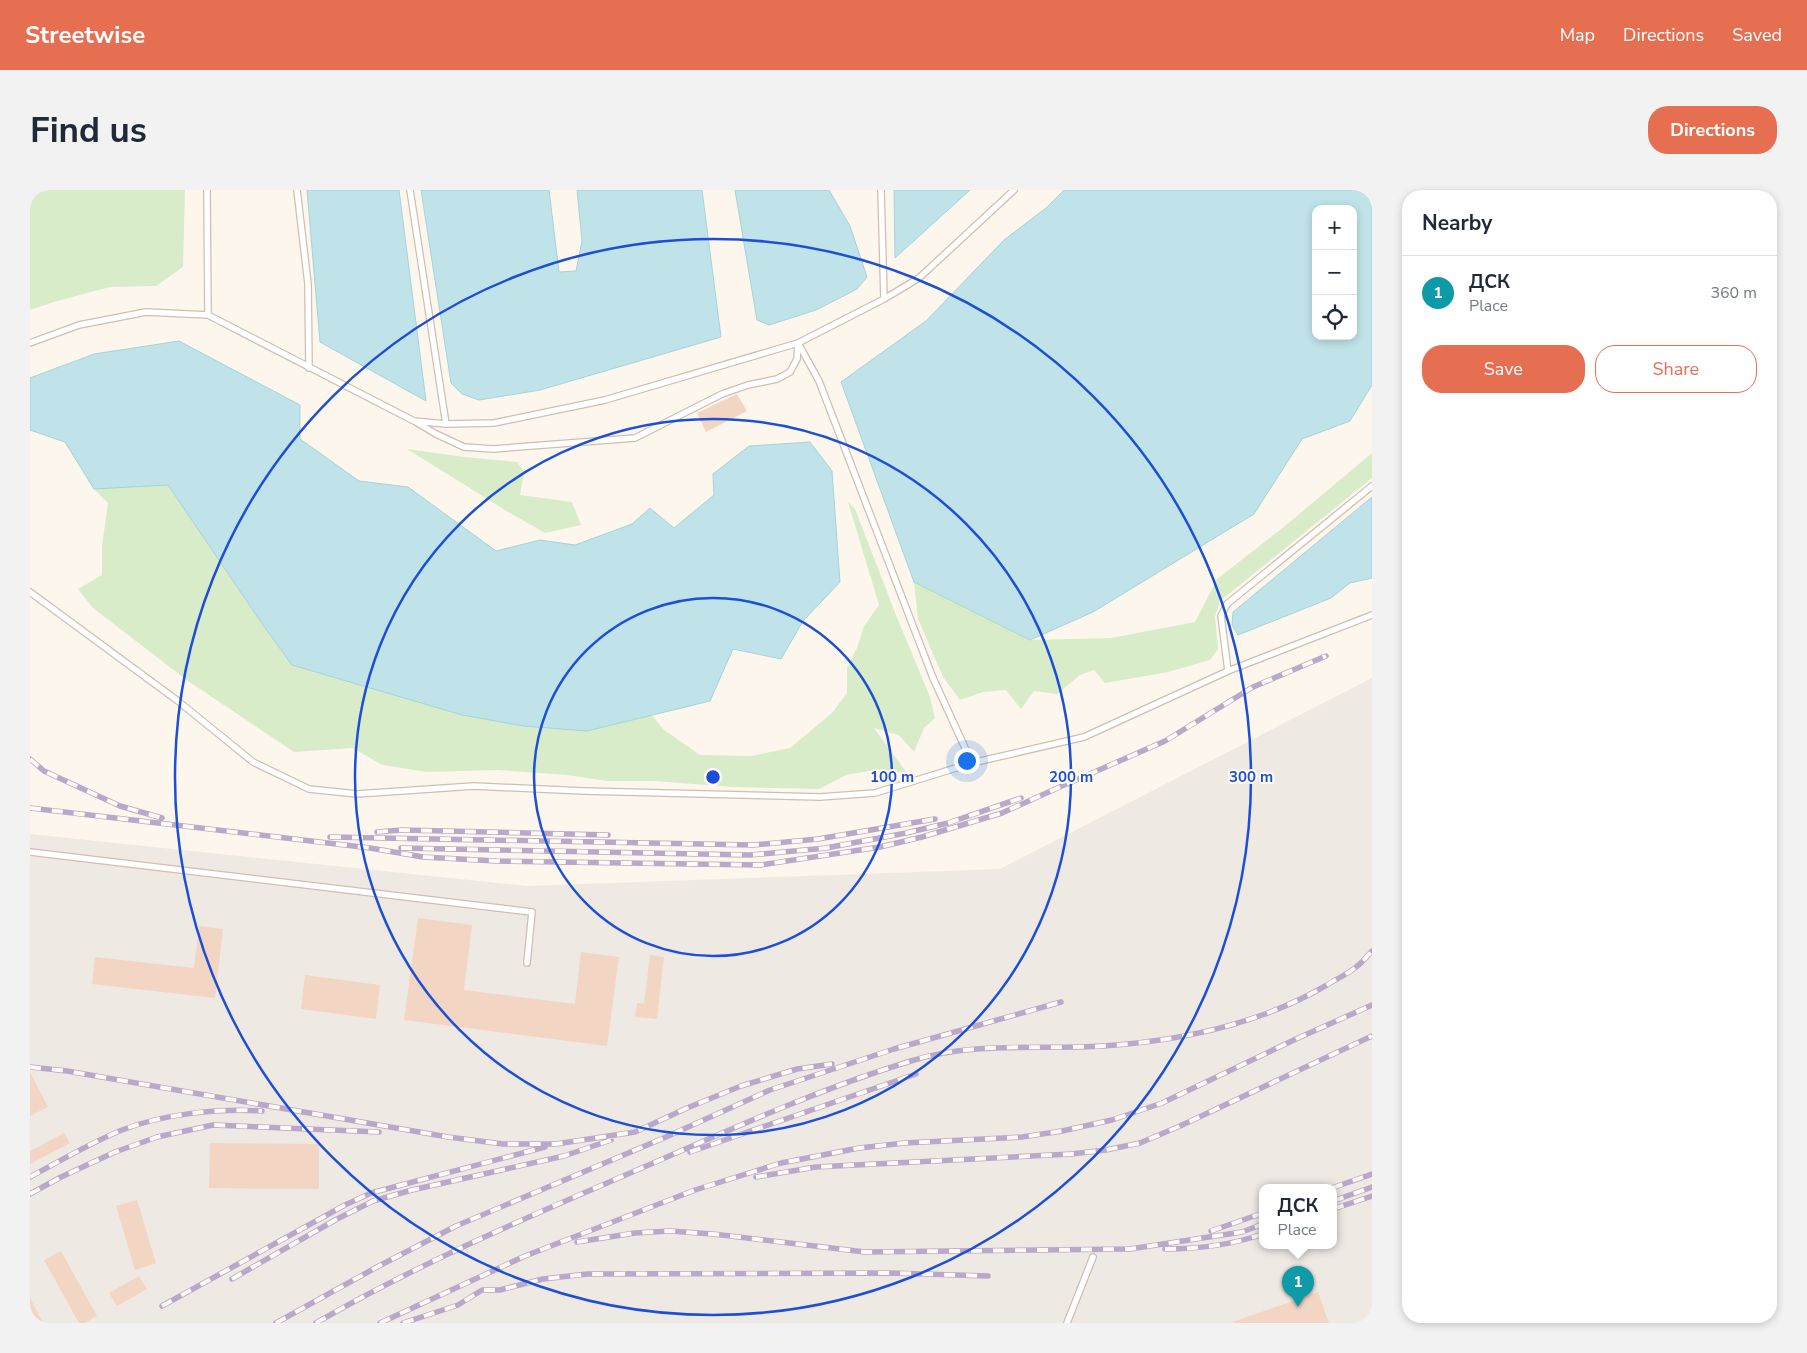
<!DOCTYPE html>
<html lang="en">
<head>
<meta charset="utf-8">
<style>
  :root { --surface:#fff; --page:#f2f2f3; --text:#1f2937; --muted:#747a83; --line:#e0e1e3; --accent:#e76f51 }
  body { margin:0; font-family:"Nunito Sans",sans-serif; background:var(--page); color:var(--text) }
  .controls { position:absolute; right:15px; top:15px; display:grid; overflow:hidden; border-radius:10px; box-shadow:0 2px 8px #0003 }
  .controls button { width:45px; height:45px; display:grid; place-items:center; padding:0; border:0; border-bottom:1px solid var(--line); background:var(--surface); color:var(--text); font:25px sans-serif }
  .you { position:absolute; left:936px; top:570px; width:18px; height:18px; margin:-12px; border:4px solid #fff; border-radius:50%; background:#1a73e8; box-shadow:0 0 0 8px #1a73e833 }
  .badge { display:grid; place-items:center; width:32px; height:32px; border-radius:50%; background:var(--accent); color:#fff; font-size:16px; font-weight:700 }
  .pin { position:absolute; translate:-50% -41px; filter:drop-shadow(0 1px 2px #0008) }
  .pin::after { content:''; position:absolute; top:26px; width:18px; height:15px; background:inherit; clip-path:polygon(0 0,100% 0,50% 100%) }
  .popup { position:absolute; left:1229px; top:994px; width:78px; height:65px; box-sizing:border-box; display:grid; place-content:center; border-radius:10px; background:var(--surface); filter:drop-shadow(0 1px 4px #0005); font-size:16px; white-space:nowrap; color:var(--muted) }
  .popup b { font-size:19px; color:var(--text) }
  .popup::after { content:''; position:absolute; left:50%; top:100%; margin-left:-10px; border:10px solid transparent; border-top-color:var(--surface) }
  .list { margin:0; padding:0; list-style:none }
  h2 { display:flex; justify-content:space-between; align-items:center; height:65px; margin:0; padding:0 20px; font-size:21px }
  h2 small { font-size:16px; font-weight:400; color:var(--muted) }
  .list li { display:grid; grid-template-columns:32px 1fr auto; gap:15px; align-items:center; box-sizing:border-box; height:75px; padding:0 20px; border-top:1px solid var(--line) }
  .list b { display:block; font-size:19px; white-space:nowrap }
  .list p { margin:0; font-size:16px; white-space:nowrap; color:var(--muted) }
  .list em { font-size:16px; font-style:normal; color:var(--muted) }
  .actions { display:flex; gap:10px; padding:15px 20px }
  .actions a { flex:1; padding:11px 0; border:1px solid var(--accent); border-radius:20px; text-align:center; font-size:18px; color:var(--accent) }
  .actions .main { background:var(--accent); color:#fff }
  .icon { flex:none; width:28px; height:28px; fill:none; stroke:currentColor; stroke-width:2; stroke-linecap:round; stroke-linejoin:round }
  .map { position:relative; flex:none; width:1342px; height:1133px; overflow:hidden; border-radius:20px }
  header { display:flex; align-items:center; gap:30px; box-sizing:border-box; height:70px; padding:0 25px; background:var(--accent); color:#fff }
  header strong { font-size:24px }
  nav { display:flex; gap:28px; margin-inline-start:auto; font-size:18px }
  .intro { display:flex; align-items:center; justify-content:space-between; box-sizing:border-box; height:120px; padding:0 30px }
  h1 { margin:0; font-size:35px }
  .button { padding:12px 22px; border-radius:20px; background:var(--accent); color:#fff; font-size:18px; font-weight:700 }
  main { display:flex; gap:30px; padding:0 30px }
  aside { flex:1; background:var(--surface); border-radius:20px; box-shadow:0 2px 8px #0003 }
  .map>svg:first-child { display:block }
  .industrial { fill:#efe9e4; fill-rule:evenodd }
  .green { fill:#d8ecc9 }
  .water { fill:#bfe3e8; stroke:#a5d3da; fill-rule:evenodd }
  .building { fill:#f3d5c3 }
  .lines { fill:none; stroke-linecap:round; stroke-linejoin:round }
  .lane-casing { stroke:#d1beb0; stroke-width:8 }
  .lane { stroke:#fff; stroke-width:5.5 }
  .rail-casing { stroke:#b9a8c9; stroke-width:5.5 }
  .rail { stroke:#fffaf3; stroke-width:4; stroke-dasharray:11; stroke-linecap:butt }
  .ring { fill:none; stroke:#1d4ed8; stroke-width:2.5 }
  .centre { fill:#1d4ed8; stroke:#fffaf3; stroke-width:2.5 }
  .ring-label { font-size:15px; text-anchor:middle; font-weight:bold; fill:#1d4ed8; stroke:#fffaf3; stroke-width:4; stroke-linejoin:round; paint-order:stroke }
</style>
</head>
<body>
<header>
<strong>Streetwise</strong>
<nav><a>Map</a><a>Directions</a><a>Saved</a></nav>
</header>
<div class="intro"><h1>Find us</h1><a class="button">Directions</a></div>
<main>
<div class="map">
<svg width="1342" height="1133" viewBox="0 0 1342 1133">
  <rect width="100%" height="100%" fill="#fdf6ec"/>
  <path class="industrial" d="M1342,488v645h-1342v-489l497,52 473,-17zM1233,998h70v58h-70z"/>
  <path class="green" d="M0,0h155l-2,77 -27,19 -46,1 -53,14 -27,9z
    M377,259l57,8 53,5 7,10 -4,23 52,7 9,23 -36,8 -40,-23z
    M1342,263v25l-152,123 -5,16 3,32 -8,11 -42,12 -63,11 -11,-13 -14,5 -23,19 -23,-3 -13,18 -15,-19 -23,2 -23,8 -17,-23 -25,-58 -4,-37 116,58 81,-2 84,-16 22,-43 68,-53z
    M138,295l95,140 29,40 295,66 65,-16 11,14 37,26 51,1 39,-8 42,-35 15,-20v-25l10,-20 7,-22 15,-21 -31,-103 7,7 41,106 34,82 5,21 -11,10 -10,24 -15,-17 -25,-7 33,45 -32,-3 -29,5 -27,14 -87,-2 -77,-6h-48l-40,-6 -69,-5 -71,2 -45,-7 -29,-17 -59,4 -106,-71 -95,-73 -15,-19 24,-14v-29l6,-43 -14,-14z"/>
  <path class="water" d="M277,0h92l27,211 -106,-59z
    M391,0h128l10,82 17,-1 6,-30 -5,-51h125l19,147 -181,53 -61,10 -17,-6 -11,-11z
    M705,0h94l21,36 17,51 -10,12 -41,21 -47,15 -12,-5z
    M864,0h76l-75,68z
    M1034,0h308v195l-22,36 -48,18 -48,75 -161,98 -63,28 -116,-58 -73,-200 85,-61 78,-81 42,-32zM1286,19h37v127h-37z
    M149,151l121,64v34l59,42 49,6 88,64 44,-11 35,5 57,-21 18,-16 24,20 40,-33 -1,-21 36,-28 61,-4 22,29 8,111 -37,39 -22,38 -48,-10 -23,52 -123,30 -63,-5 -62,-11 -170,-50 -29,-40 -95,-140 -74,4 -29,-47 -35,-12v-52l64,-24z
    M1342,307v81l-22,5 -19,15 -93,37 -6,-10 1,-13z"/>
  <path class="building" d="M707,204l10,17 -41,21 -9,-19z
    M388,728l54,7 -8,65 111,14 6,-52 38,5 -12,89 -203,-26z
    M169,736l24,3 -8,69 -123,-14 3,-27 99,11z
    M620,765l14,2 -7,62 -22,-2 2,-14 7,1z
    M275,785l75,10 -4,34 -75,-10z
    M0,882l18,35 -18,9z
    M34,943l6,10 -40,21v-13z
    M180,953l109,1v45l-110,-1z
    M107,1010l19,63 -21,7 -19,-64z
    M31,1061l36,65 -12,7h-6l-35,-63z
    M109,1086l8,13 -30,17 -8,-13z
    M1288,1102l11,31h-95l-1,-1z
    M0,1108l13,25h-13z"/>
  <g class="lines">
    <g class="lane-casing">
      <path id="lane" d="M177,0l1,125
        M267,0l11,94 1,84
        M380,0l36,234
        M851,0l3,109
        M0,153l49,-18 67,-13 62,3 206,106 32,3 48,-1 111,-23 193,-57 86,-44 35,-21 95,-88
        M768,153l21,38 114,297 39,85
        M386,232l20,12 28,13 29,2 142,-11 87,-44 26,-9 29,-6 13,-7 7,-13 1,-16
        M0,402l148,109 75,61 56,27 48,5 117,-8 110,5 236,6 55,-4 97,-30 112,-26 144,-66 144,-56
        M1198,481l-7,-55 6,-12 145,-118
        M0,662l502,60 -5,51
        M1037,1133l26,-66"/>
    </g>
    <use href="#lane" class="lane"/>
    <g class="rail-casing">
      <path id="rail" d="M0,569l14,12 76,35 42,12
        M1037,594l98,-43 88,-54 73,-31
        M0,618l340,40 53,9 73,4 264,4 120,-18 42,-10 80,-24 71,-32
        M347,642l25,-2 206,5
        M300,647l423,8 65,-6 117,-20
        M371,658l349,7 76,-7 80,-15 42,-10 73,-25
        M0,877l37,4 381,66 55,7h53l79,-12 52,-24 54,-22 56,-17 35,-5
        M660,962l226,-78
        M0,987c30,-16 60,-34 92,-47 41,-16 97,-22 140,-19
        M726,987l60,-10 255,-13 35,-4 34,-7 40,-17 192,-90
        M1302,998l40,-14
        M0,1004l31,-17 54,-25 42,-15 56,-12 166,7
        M1303,1011l39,-14
        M1303,1019l39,-13
        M1181,1041l52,-18
        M547,1052l58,-9 35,-2 43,3 152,18 265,-3 112,-17 21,-8
        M1135,1059c34,0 66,-4 98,-15
        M202,1089l105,-60 36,-18 39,-11 152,-34 47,-16
        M132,1116l183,-101 26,-12 174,-46
        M246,1133l101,-56 79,-41 210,-89 104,-47 124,-41 167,-47
        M286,1133c107,-62 221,-110 335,-159 85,-37 171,-76 260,-103 62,-20 129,-11 192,-15 77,-5 157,-22 224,-61 9,-6 21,-11 29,-18 6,-4 11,-11 16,-16
        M350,1133l145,-67 170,-66 86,-27 78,-15 46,-5 117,-6 40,-6 50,-11 50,-17 134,-64 76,-34
        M373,1133l55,-18 24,-15h18l43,-11 44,-5 304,-1 97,3"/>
    </g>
    <use href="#rail" class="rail"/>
  </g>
  <g class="ring">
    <circle cx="683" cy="587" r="179"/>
    <circle cx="683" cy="587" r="358"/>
    <circle cx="683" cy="587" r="538"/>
  </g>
  <circle cx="683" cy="587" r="8" class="centre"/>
  <g class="ring-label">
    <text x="862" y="592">100 m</text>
    <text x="1041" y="592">200 m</text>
    <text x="1221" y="592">300 m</text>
  </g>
</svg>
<div class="controls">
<button>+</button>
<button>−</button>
<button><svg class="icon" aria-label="locate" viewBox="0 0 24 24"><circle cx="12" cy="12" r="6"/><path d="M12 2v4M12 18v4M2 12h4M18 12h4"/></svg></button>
</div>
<div class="you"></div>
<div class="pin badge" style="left:1268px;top:1117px;background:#0f9aa8">1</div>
<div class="popup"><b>ДСК</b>Place</div>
</div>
<aside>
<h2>Nearby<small></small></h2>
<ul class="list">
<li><span class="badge" style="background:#0f9aa8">1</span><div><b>ДСК</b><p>Place</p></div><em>360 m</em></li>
</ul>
<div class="actions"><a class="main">Save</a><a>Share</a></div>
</aside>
</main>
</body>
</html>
